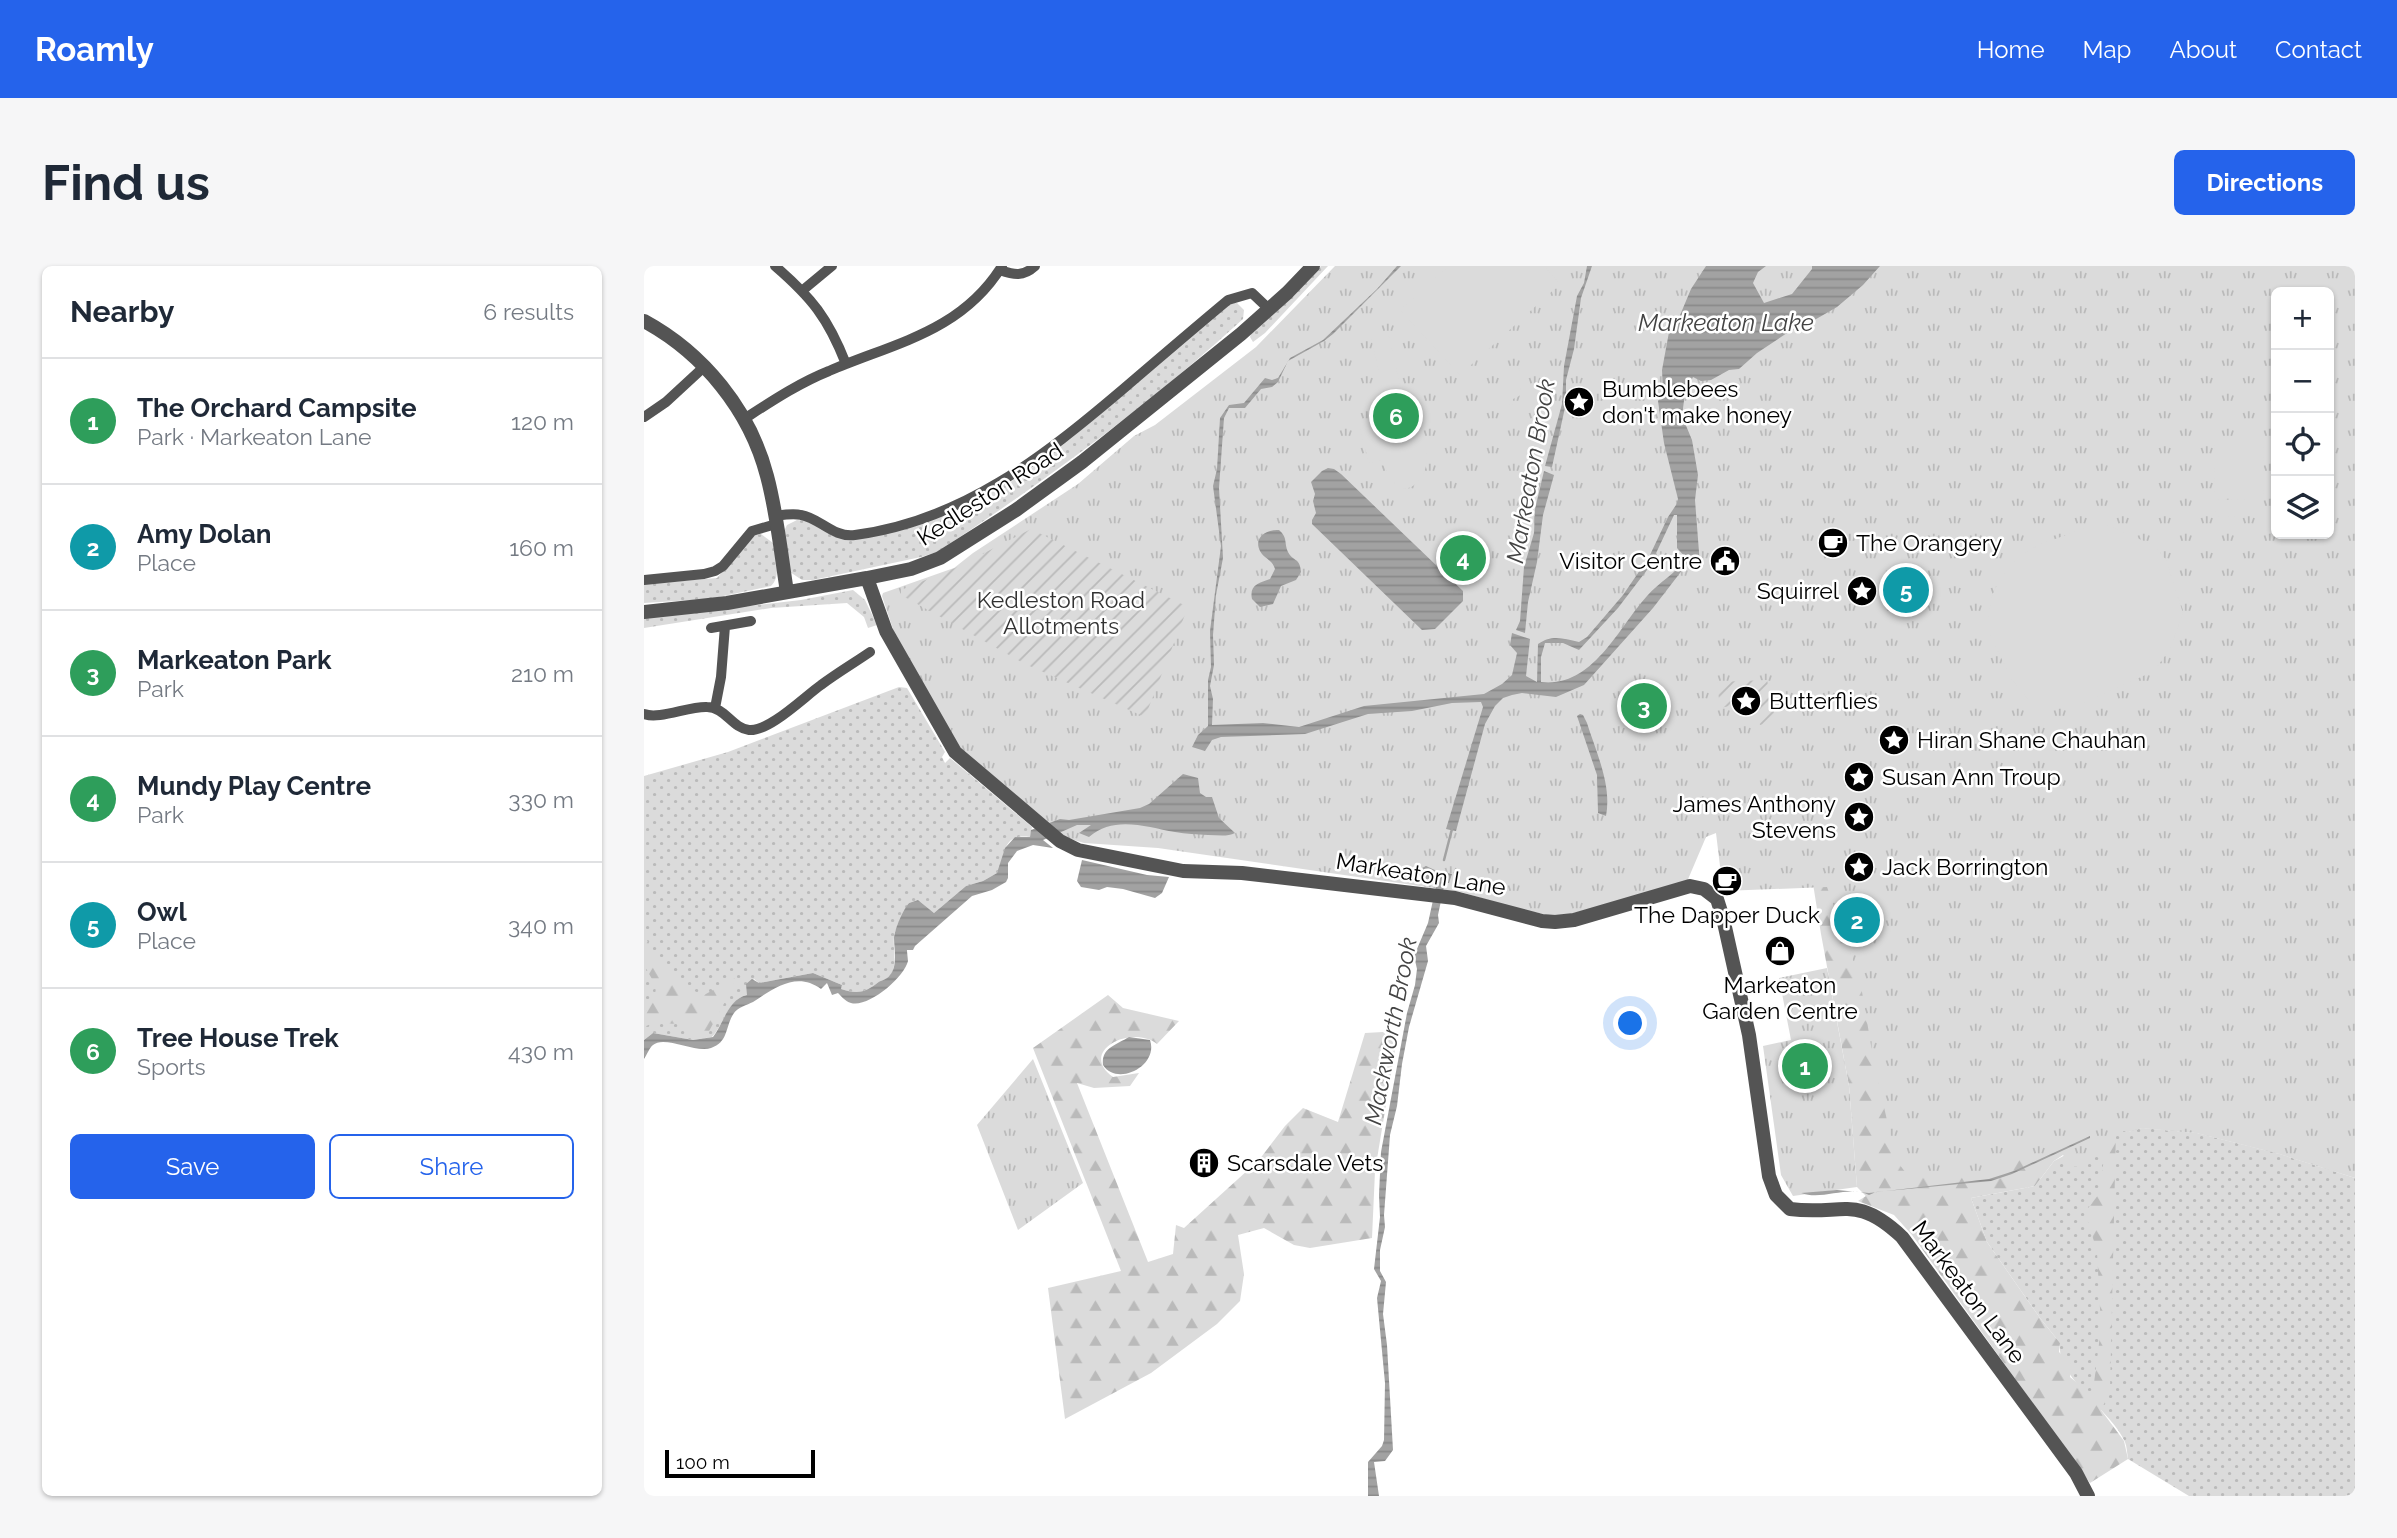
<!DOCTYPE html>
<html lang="en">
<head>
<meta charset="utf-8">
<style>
  :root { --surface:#fff; --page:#f6f6f7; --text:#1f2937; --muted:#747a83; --line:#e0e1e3; --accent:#2563eb }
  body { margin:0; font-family:Raleway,sans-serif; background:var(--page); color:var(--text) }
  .controls { position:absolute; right:21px; top:21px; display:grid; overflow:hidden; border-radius:10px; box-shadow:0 2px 5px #0004 }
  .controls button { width:63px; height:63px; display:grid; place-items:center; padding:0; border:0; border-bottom:2px solid var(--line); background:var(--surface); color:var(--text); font:35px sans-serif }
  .scale { position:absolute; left:21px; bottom:18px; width:150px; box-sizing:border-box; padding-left:7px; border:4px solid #000; border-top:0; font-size:19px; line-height:24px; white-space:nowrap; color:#000; -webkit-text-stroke:5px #fff; paint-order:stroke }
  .you { position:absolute; left:987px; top:758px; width:24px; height:24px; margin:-18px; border:5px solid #fff; border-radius:50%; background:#1a73e8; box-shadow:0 0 0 10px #1a73e833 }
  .badge { display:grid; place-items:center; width:46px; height:46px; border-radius:50%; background:var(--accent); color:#fff; font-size:23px; font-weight:700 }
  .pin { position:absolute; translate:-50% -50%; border:4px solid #fff; box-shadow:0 2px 7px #0006 }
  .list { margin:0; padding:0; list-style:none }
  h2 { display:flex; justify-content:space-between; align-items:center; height:91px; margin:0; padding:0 28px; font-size:30px }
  h2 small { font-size:23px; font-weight:400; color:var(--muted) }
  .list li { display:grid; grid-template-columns:46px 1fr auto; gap:21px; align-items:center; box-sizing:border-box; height:126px; padding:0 28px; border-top:2px solid var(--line) }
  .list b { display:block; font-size:26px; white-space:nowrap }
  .list p { margin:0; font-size:23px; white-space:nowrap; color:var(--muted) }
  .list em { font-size:23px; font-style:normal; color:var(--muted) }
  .actions { display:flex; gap:14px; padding:21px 28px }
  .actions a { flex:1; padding:16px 0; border:2px solid var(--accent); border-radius:10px; text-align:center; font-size:24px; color:var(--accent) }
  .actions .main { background:var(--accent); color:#fff }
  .icon { flex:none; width:38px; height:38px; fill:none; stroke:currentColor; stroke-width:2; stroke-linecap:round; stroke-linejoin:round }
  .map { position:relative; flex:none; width:1711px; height:1230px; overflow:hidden; border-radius:10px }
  header { display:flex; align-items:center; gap:42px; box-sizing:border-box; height:98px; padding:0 35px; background:var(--accent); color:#fff }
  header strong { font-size:33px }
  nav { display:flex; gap:38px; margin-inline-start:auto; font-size:24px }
  .intro { display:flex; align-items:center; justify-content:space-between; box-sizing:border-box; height:168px; padding:0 42px }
  h1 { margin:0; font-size:49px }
  .button { padding:18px 32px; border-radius:10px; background:var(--accent); color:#fff; font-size:24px; font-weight:700 }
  main { display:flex; gap:42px; padding:0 42px }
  aside { flex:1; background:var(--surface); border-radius:10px; box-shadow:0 2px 5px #0004 }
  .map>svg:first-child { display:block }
  .grass { fill:url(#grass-dots) }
  .forest { fill:url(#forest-firs); fill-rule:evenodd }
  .park { fill:url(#park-tufts); fill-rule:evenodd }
  .garden { fill:url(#garden-furrows) }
  .pitch { fill:#dbdbdb }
  .water { fill:url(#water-rules); fill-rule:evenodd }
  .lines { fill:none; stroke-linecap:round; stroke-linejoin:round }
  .stream { stroke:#a2a2a2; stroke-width:2.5 }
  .minor { stroke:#545454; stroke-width:10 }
  .tertiary { stroke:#545454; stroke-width:14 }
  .labels { text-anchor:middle; stroke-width:5; stroke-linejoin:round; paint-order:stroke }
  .poi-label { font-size:23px; fill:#000; stroke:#fff; text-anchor:start }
  .street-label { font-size:23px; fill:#000; stroke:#fff }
  .park-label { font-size:23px; fill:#323232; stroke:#fff }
  .water-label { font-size:24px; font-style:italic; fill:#434343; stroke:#fff }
</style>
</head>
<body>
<header>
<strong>Roamly</strong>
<nav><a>Home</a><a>Map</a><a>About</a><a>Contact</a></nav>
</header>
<div class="intro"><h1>Find us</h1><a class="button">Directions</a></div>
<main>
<aside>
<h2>Nearby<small>6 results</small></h2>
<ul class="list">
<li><span class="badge" style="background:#2e9e5b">1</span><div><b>The Orchard Campsite</b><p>Park · Markeaton Lane</p></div><em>120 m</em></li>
<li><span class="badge" style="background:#0f9aa8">2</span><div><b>Amy Dolan</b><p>Place</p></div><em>160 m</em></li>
<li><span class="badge" style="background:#2e9e5b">3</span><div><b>Markeaton Park</b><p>Park</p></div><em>210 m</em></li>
<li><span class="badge" style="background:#2e9e5b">4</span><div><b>Mundy Play Centre</b><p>Park</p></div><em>330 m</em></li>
<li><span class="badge" style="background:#0f9aa8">5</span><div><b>Owl</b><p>Place</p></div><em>340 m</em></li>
<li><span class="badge" style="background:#2e9e5b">6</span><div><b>Tree House Trek</b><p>Sports</p></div><em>430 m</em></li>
</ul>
<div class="actions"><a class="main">Save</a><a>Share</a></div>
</aside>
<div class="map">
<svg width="1711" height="1230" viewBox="0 0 1711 1230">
  <defs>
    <pattern id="grass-dots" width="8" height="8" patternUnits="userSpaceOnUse" patternTransform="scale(1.75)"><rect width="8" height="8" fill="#dbdbdb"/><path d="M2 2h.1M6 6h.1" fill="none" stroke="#bababa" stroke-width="1.8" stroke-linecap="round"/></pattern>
    <pattern id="forest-firs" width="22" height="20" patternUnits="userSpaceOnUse" patternTransform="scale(1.75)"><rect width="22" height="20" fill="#dbdbdb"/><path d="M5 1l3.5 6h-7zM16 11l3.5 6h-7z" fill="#bababa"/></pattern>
    <pattern id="park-tufts" width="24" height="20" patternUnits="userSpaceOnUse" patternTransform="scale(1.75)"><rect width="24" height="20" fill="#dbdbdb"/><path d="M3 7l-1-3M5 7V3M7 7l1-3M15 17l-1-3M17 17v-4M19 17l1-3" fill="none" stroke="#bababa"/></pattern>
    <pattern id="garden-furrows" width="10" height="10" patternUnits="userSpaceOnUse" patternTransform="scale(1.75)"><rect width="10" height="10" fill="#dbdbdb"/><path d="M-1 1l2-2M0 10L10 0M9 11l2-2" fill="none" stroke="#bababa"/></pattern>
    <pattern id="water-rules" width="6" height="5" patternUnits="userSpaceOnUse" patternTransform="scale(1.75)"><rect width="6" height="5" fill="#a2a2a2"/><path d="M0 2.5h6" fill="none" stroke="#8a8a8a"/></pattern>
  </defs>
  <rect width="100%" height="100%" fill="#fff"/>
  <path class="grass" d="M677,0h7l-63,67 -12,9 -3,-5 1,-3 44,-40z
    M585,36l8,1 7,7 -1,9c-95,87 -199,163 -306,233l-16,5 -108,23h-11l-12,-8 -8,-37 5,-10 10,-5 10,1 19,10h64l68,-21 51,-27 36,-24 51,-41z
    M117,268l12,9c2,14 9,32 -2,43l-62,13 -65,4v-19l73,-6 37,-43z
    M209,324l12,10 12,25 -9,3 -4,-11 -17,-14 -76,5 -127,20v-10l157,-18z
    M255,421l8,1 38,64 -3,5 3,6 5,-5 82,69 -2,10c-30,-4 -23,19 -33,36l-14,8 -17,5 -32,27 -16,-13 -9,3c-5,8 -11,20 -14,29 -4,13 4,32 -5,44 -3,4 -10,4 -14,8 -12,9 -20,10 -35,5l1,-4 -29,-12 -54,10 -5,-4 -7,16c-19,4 -23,29 -35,42l-19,3 -40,-7 -9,7v-264l84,-24z
    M1472,862l12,4 14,-4 55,5 83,21 75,24v318h-166l-61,-37c-1,-6 -1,-12 -3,-17 -13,-31 -70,-65 -65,-99l-20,-25 -53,-76 -16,-44 64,-12 19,-25z"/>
  <path class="forest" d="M1156,536l182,359 174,-50 199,67 -75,-24 -83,-21 -55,-5 -14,4 -12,-3 -6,263 -9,18 23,31 4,18 -38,24 -178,-248 -18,-20 -36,-14 8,-5 -9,-9 -8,-101 -28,-152zM1454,887h5l1,5 -5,36 -14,18 12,39 4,77 -8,63h-6l-17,-14 2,-12 -13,-13 1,-9 -20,-25 -53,-76 -16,-44 64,-12 19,-25 9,-6 8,11c12,3 19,-5 27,-13z
    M0,669l17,29 16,10 17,17 10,4 31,-17 -2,9 -25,46 -19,3 -9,-12 -27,-1 -9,4v-13l11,-17 1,-11 -12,-21z
    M464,729l15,13 56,13 -22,23c-25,-20 -80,7 -44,33l26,-4 -9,13 -36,2 -17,-5 71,179 25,-8 3,-29 8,3 75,-68 26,-34 18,-18 35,14 27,-89 18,-1 13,12 -21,127 -3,67 -62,10 -16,-3 -30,-17 -26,7 6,39 -4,27 -23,23 -66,49 -86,46 -17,-131 73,-17 -88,-223z"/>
  <path class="park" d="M691,0h1020v912l-75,-24 -83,-21 -55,-5 -14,4 -12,-3 -18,24 -75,3 -47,21h-67l-13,-17 -22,-97 -14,-83 -33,-93 -104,4 -7,-58 -10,4 -20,47 -128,33 -43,-9 -54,-16 -303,-44 -74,-5 -20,-6 -99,-82 -17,-21 -54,-102 -12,-36 1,-3 71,-25 19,-15 105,-69 56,-48 21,-11 101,-78zM1632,26h53v242h-53z
    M1183,702l22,118 8,101 -64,9 -12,-21 -18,-129 28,-6 -12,-62z
    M389,793l50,124 -65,47 -41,-105z"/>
  <path class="garden" d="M387,263l157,78 -43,110 -120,-53 -124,-69v-5l54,-22z
    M1123,414l9,41 -16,4 -6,-24 -34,7 -3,-26z"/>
  <path class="pitch" d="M805,0h95l16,18 -100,91 -60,-65z
    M744,67l23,99c25,8 19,54 -7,57l-8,-4 -16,-25 -11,3 -9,-34 23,-6 4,-15 -16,-71z
    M865,101l11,2 -2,7 4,4 -3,16 -6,3v6l-11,-3z
    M1570,177h49l1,53h-49z
    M1603,233v17l-31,1 -1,-17z
    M1464,259l47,21 11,14 17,53 -13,36 -16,22 -78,36 -29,2 -18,-9 -17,-20 -22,-45 -2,-17 4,-22 7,-16 21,-25 21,-11 42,-15z"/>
  <path class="water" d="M753,0h4l-68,68 -9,7 -36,20 -10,21 -6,5 -11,2 -16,19h-16l-5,10 -5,70 4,70 -7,37 -3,40 1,30 -4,21 3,13 -1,26 51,-2 36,4 65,-21 120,-12 18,-10 10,-9 5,-22 -7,-8 2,-12 18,6 -4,37 11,6 1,-38c15,-10 25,-5 41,-2l8,-5 36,-42 26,-38 19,-40 8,-12 2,-6 -14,-56 -6,-42 5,-9 -1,-22 7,-38 9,-12 13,-31 15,-23h60l-8,6 -5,11 11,20 28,-9 20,-25v-3h68l-17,19 -26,22 -26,15 -21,9 -33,22 -18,16 -10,1 -18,10 -10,1 -8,-4 -8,16 -3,23 10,24 6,35 -3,25 5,65 -10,-5 -37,48 -69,77 -28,12 -34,-4 -10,2 -9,3 -8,8 -10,18 -29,107 -10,-2 37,-122 -2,-5 -29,1 -40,8 -44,3 -63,20 -84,3 -9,3 -7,11 -13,-4 6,-12 10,-9v-46l3,-13 -1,-36 11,-85 -8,-60 4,-17 3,-51 9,-13 15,-2 21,-25 7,2 6,-2 12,-20 33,-18 54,-51zM1030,249h3v33l9,10c-11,17 -26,23 -39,38 -29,32 -54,92 -106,86v-25l4,-14h18l16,7 39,-42 32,-42z
    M943,0h5l-11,32 -7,51 -8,31v23l-14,64 -7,-1 17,-62 2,-38 13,-70 7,-13z
    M684,202l6,1 7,5 122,117v10l-28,28 -13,1 -110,-106v-4l4,-7 -3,-12 2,-7 -4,-12 11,-11z
    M900,205l10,4 -11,40 -6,47 -9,40 -3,31 -9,-3 4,-9 4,-54 10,-34 1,-24z
    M635,264c9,8 5,13 9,22 5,10 12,5 13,20l-5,8 -15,6 -8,18 -13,3 -8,-8c-3,-14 7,-16 18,-20l5,-10c-3,-10 -11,-10 -15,-18 -7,-14 7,-22 19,-21z
    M936,448l3,1 4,8c9,29 25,62 19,93l-8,-3 -1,-38 -20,-59z
    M539,508l15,4 2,15 6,4h6l7,21 16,15c-8,4 -17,2 -27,2 -11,-1 -22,-1 -33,-3 -29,-5 -61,-17 -86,5l-10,-4 12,-8h-14l-34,15 10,8 -20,-3 -16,6 -9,12v15l-2,4 -14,8 -20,6 -57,50 -2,4h-6c0,2 1,10 1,11 -4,17 -40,47 -57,42 -6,-2 -9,-6 -13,-10l-6,2 -5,-12 -6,6c-24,-18 -47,-1 -68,13 -6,3 -15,5 -19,11 -9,13 -5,29 -23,35 -16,5 -47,-13 -58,-3 -4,3 -6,10 -9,14v-19l9,-7 40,7 20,-3c11,-14 15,-38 34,-42l-1,-11 6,-5 7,4 54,-10 29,12 -1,4c15,5 23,4 35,-5 4,-4 11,-4 14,-9 8,-9 4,-27 4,-37 1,-10 9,-28 15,-35l9,-3 16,13 32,-27 17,-5 14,-8 8,-25 10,-11h15l1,-7 29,-11 9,1 71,-12 9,-4z
    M438,594l65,15 22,2 -7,16 -7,5 -32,-9 -16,-2 -8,3 -18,-3 -4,-6z
    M782,600l11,5 15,3 -3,9 -4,-1 -7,33 1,8 -13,23 2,15 -19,66 -7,37 -5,42 -7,29 -6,80 1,12 -5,23v21l6,11 -3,32 4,31 6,105 -8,11 -11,1 5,34h-11v-34l14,-16 2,-6 1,-57 -8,-85 4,-17 -7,-12 6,-52 -1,-22 2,-43 26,-139 8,-28 2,-16 -3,-13 14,-33 9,-41 -55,-8h20l12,-7 6,2z
    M485,771l21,3c9,26 -33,47 -47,25 -2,-17 13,-20 26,-28z
    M1446,870v2l-78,36 -21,7 -115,11 -7,3c-21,-10 -47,6 -68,-2l36,-3 32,3 120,-14 25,-8z"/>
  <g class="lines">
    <path class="stream" d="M800,594l8,-31"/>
    <path class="minor" d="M131,0c37,32 53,52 71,98
      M356,4c14,5 23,7 35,-4
      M159,24l29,-24
      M0,151l22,-15 39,-36
      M100,153c28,-18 55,-36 85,-48 65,-28 132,-39 173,-105
      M130,250c8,-1 19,-3 27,-1 19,3 32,23 54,20 107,-14 188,-78 267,-145 35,-30 70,-60 106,-90l24,-7 18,17
      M0,314l60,-6 11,-3 8,-5 29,-35 24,-7
      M67,362l40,-7
      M71,442l6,-31 4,-51
      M0,448c15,6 45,-8 63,-7 18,0 25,21 42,23 20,2 55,-33 72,-45 16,-12 33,-22 49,-33"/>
    <path class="tertiary" d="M0,55c59,32 106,89 123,155 10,37 14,78 20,116
      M223,312l19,53 69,121 105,89 18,9 105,21 59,2 213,25 87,23 13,1 19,-2 116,-34 14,3 13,10 6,19 26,117 20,141 7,19 14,14c53,7 65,-16 112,28l174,236 12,23
      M0,346l83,-9 140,-25 44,-9 29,-11 76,-48 66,-48 159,-128 46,-41 26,-27"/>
  </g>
  <defs>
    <g id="sight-disc" transform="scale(1.575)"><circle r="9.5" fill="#000" stroke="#fff"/><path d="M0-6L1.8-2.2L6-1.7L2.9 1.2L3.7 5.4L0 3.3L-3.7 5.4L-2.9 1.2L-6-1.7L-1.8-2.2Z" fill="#fff"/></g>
    <g id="cafe-disc" transform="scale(1.575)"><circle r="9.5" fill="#000" stroke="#fff"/><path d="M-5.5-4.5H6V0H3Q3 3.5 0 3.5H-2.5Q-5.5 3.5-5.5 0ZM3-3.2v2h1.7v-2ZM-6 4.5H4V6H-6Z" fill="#fff"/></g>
    <g id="civic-disc" transform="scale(1.575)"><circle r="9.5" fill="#000" stroke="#fff"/><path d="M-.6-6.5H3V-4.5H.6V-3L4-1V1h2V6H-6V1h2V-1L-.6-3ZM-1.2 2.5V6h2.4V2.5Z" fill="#fff"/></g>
    <g id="shop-disc" transform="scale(1.575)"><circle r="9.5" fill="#000" stroke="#fff"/><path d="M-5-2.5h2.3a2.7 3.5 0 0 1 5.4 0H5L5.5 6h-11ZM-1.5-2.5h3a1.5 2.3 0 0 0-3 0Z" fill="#fff"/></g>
    <g id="building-disc" transform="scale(1.575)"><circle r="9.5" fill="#000" stroke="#fff"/><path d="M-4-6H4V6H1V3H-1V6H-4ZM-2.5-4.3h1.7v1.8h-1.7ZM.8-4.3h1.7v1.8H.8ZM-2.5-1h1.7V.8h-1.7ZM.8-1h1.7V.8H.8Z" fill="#fff"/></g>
  </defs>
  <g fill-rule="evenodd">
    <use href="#sight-disc" x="935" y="136"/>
    <use href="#cafe-disc" x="1189" y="277"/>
    <use href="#civic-disc" x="1081" y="295"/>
    <use href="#sight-disc" x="1218" y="325"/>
    <use href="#sight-disc" x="1102" y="435"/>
    <use href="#sight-disc" x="1250" y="474"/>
    <use href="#sight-disc" x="1215" y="511"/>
    <use href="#sight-disc" x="1215" y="551"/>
    <use href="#sight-disc" x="1215" y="601"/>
    <use href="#cafe-disc" x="1083" y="615"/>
    <use href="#shop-disc" x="1136" y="685"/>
    <use href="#building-disc" x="560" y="897"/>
  </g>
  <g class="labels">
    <g class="poi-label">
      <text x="958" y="131">Bumblebees<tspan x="958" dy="26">don't make honey</tspan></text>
      <text x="1212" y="285">The Orangery</text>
      <text x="1058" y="303" text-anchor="end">Visitor Centre</text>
      <text x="1195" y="333" text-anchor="end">Squirrel</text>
      <text x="1125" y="443">Butterflies</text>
      <text x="1273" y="482">Hiran Shane Chauhan</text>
      <text x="1238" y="519">Susan Ann Troup</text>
      <text x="1192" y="546" text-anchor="end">James Anthony<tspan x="1192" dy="26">Stevens</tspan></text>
      <text x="1238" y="609">Jack Borrington</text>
      <text x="1083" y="657" text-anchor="middle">The Dapper Duck</text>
      <text x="1136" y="727" text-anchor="middle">Markeaton<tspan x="1136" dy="26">Garden Centre</tspan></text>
      <text x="583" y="905">Scarsdale Vets</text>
    </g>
    <g class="street-label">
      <text transform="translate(346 228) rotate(-33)" y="8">Kedleston Road</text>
      <text transform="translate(777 608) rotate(9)" y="8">Markeaton Lane</text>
      <text transform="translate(1325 1026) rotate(53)" y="8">Markeaton Lane</text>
    </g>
    <g class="park-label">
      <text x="417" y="342">Kedleston Road<tspan x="417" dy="26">Allotments</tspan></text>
    </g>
    <g class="water-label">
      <text x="1082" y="65">Markeaton Lake</text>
      <text transform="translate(887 205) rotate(-80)" y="8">Markeaton Brook</text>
      <text transform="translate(747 765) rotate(-79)" y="8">Mackworth Brook</text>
    </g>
  </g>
</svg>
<div class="controls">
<button>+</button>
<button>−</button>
<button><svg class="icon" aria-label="locate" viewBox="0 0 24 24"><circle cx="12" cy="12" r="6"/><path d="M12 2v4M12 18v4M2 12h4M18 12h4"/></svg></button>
<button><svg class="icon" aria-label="layers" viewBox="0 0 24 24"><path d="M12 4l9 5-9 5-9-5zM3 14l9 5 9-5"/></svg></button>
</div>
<div class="scale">100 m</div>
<div class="you"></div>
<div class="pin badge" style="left:1161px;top:800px;background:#2e9e5b">1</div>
<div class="pin badge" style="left:1213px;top:654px;background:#0f9aa8">2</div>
<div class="pin badge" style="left:1000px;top:440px;background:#2e9e5b">3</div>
<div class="pin badge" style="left:819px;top:292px;background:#2e9e5b">4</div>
<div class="pin badge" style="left:1262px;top:324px;background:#0f9aa8">5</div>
<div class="pin badge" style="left:752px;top:150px;background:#2e9e5b">6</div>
</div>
</main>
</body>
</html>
